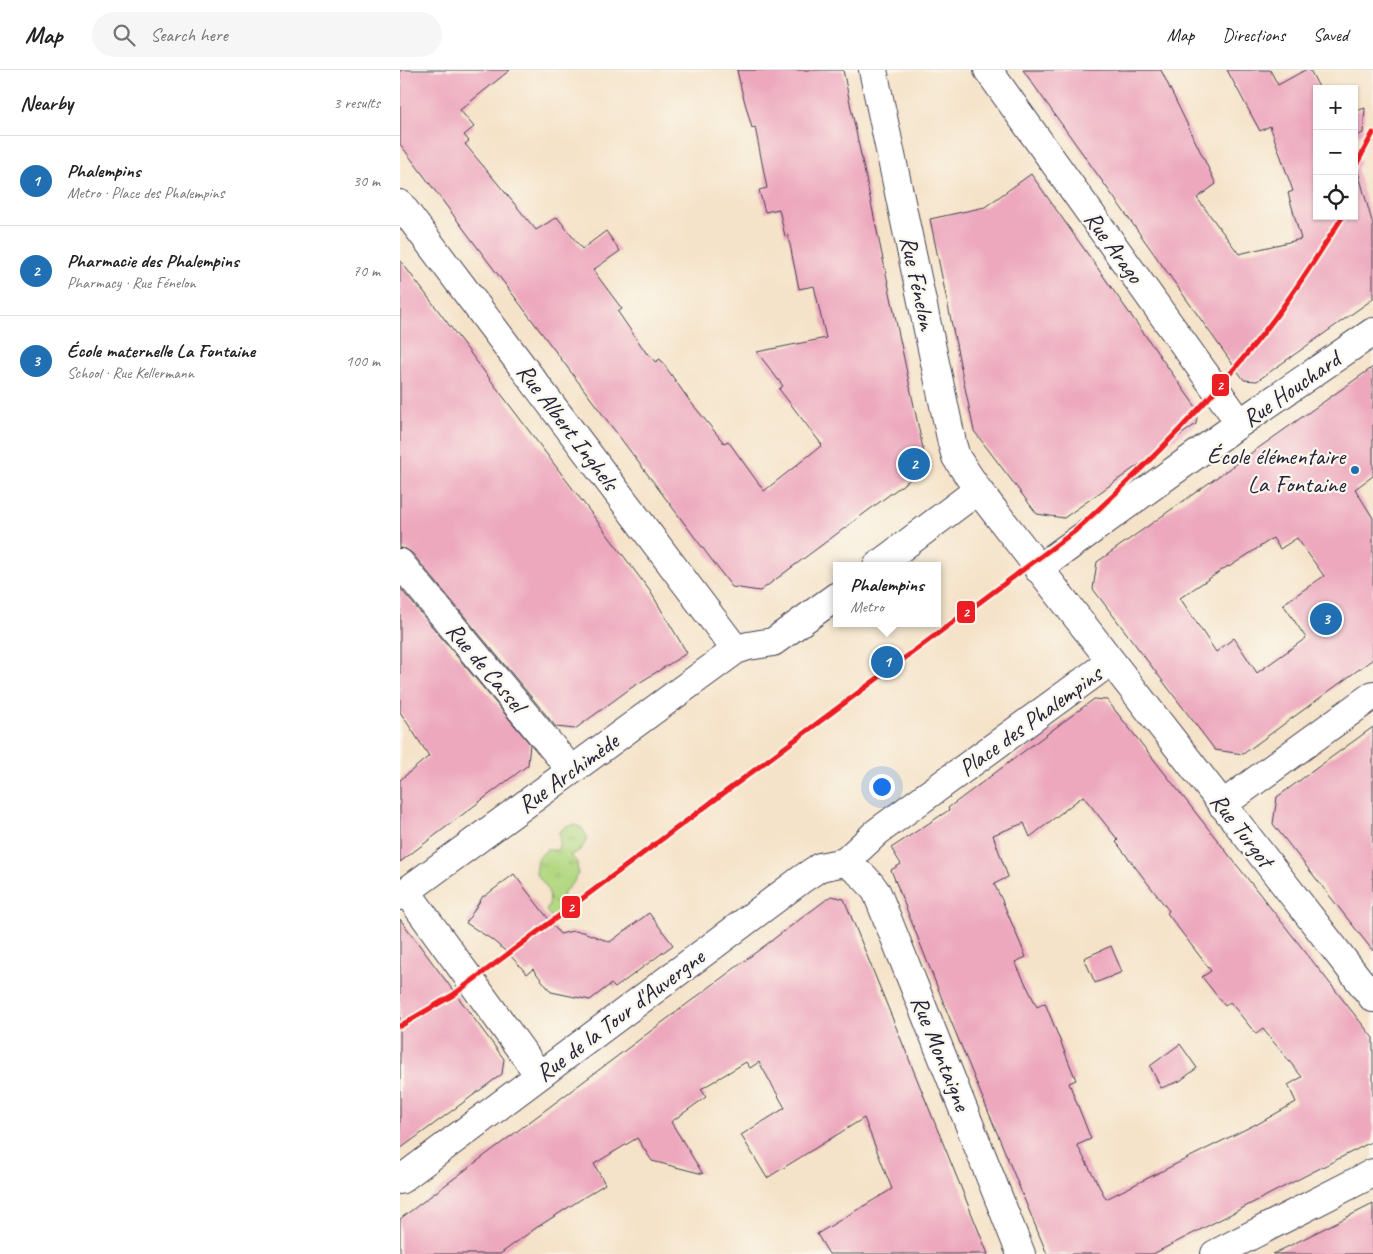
<!DOCTYPE html>
<html lang="en">
<head>
<meta charset="utf-8">
<style>
  :root { --surface:#fff; --page:#f6f6f6; --text:#222; --muted:#767676; --line:#e0e0e0; --accent:#1f6fb2 }
  body { margin:0; font-family:Caveat,sans-serif; background:var(--page); color:var(--text) }
  .controls { position:absolute; right:15px; top:15px; display:grid; overflow:hidden; border-radius:0px; box-shadow:0 1px 4px #0004 }
  .controls button { width:45px; height:45px; display:grid; place-items:center; padding:0; border:0; border-bottom:1px solid var(--line); background:var(--surface); color:var(--text); font:25px sans-serif }
  .you { position:absolute; left:481px; top:716px; width:18px; height:18px; margin:-12px; border:4px solid #fff; border-radius:50%; background:#1a73e8; box-shadow:0 0 0 8px #1a73e833 }
  .badge { display:grid; place-items:center; width:32px; height:32px; border-radius:50%; background:var(--accent); color:#fff; font-size:16px; font-weight:700 }
  .pin { position:absolute; translate:-50% -50%; border:2px solid #fff; box-shadow:0 1px 5px #0006 }
  .popup { position:absolute; left:433px; top:492px; width:108px; height:65px; box-sizing:border-box; display:grid; place-content:center; border-radius:0px; background:var(--surface); filter:drop-shadow(0 1px 4px #0005); font-size:16px; white-space:nowrap; color:var(--muted) }
  .popup b { font-size:19px; color:var(--text) }
  .popup::after { content:''; position:absolute; left:50%; top:100%; margin-left:-10px; border:10px solid transparent; border-top-color:var(--surface) }
  .list { margin:0; padding:0; list-style:none }
  h2 { display:flex; justify-content:space-between; align-items:center; height:65px; margin:0; padding:0 20px; font-size:21px }
  h2 small { font-size:16px; font-weight:400; color:var(--muted) }
  .list li { display:grid; grid-template-columns:32px 1fr auto; gap:15px; align-items:center; box-sizing:border-box; height:90px; padding:0 20px; border-top:1px solid var(--line) }
  .list b { display:block; font-size:19px; white-space:nowrap }
  .list p { margin:0; font-size:16px; white-space:nowrap; color:var(--muted) }
  .list em { font-size:16px; font-style:normal; color:var(--muted) }
  .icon { flex:none; width:28px; height:28px; fill:none; stroke:currentColor; stroke-width:2; stroke-linecap:round; stroke-linejoin:round }
  .map { position:relative; flex:none; width:973px; height:1184px; overflow:hidden }
  header { display:flex; align-items:center; gap:30px; box-sizing:border-box; height:70px; padding:0 25px; background:var(--surface); border-bottom:1px solid var(--line) }
  header strong { font-size:24px }
  nav { display:flex; gap:28px; margin-inline-start:auto; font-size:18px }
  .search { width:350px; height:45px; background:var(--page); display:flex; align-items:center; gap:12px; box-sizing:border-box; padding:0 18px; border-radius:28px; color:var(--muted); font-size:19px }
  main { display:flex }
  aside { flex:1; background:var(--surface) }
  .map>svg:first-child { display:block }
  .park { fill:url(#park-tufts); stroke:#6a7d5e }
  .building { fill:#eda8be; fill-rule:evenodd }
  .lines { fill:none; stroke-linecap:round; stroke-linejoin:round }
  .minor-casing { stroke:#423f50; stroke-width:30 }
  .minor { stroke:#fff; stroke-width:28 }
  .metro-1-casing { stroke:#fbf7ec; stroke-width:9 }
  .metro-1 { stroke:#ed1d24; stroke-width:5 }
  .poi-dot { fill:#1f6fb2; stroke:#fbf7ec; stroke-width:2 }
  .labels { text-anchor:middle; stroke-width:4.5; stroke-linejoin:round; paint-order:stroke }
  .street-label { font-size:24px; fill:#22223b; stroke:#fbf7ec }
  .poi-label { font-size:24px; fill:#22223b; stroke:#fbf7ec; text-anchor:end }
  .line-badge { stroke:#fbf7ec; stroke-width:2 }
  .badge-label { font-size:14px; text-anchor:middle; font-weight:bold; fill:#fff }
</style>
</head>
<body>
<header>
<strong>Map</strong>
<div class="search"><svg class="icon" aria-label="search" viewBox="0 0 24 24"><circle cx="10" cy="10" r="6"/><path d="M15 15l6 6"/></svg>Search here</div>
<nav><a>Map</a><a>Directions</a><a>Saved</a></nav>
</header>
<main>
<aside>
<h2>Nearby<small>3 results</small></h2>
<ul class="list">
<li><span class="badge">1</span><div><b>Phalempins</b><p>Metro · Place des Phalempins</p></div><em>30 m</em></li>
<li><span class="badge">2</span><div><b>Pharmacie des Phalempins</b><p>Pharmacy · Rue Fénelon</p></div><em>70 m</em></li>
<li><span class="badge">3</span><div><b>École maternelle La Fontaine</b><p>School · Rue Kellermann</p></div><em>100 m</em></li>
</ul>
</aside>
<div class="map">
<svg width="973" height="1184" viewBox="0 0 973 1184">
  <defs>
    <pattern id="park-tufts" width="24" height="20" patternUnits="userSpaceOnUse" patternTransform="scale(1.25)"><rect width="24" height="20" fill="#b2d882"/><path d="M3 7l-1-3M5 7V3M7 7l1-3M15 17l-1-3M17 17v-4M19 17l1-3" fill="none" stroke="#99b971"/></pattern>
  </defs>
  <rect width="100%" height="100%" fill="#fbf7ec"/>
  <filter id="ink" filterUnits="userSpaceOnUse"><feTurbulence type="fractalNoise" baseFrequency=".02" numOctaves="2"/><feDisplacementMap in="SourceGraphic" scale="10" xChannelSelector="R" yChannelSelector="G"/><feConvolveMatrix kernelMatrix="1 2 1 2 8 2 1 2 1" color-interpolation-filters="sRGB"/></filter>
  <filter id="wash" filterUnits="userSpaceOnUse"><feTurbulence type="fractalNoise" baseFrequency=".0096" numOctaves="4" result="noise"/><feDisplacementMap in="SourceGraphic" scale="20" xChannelSelector="R" yChannelSelector="G"/><feGaussianBlur stdDeviation="1.12" result="paint"/><feColorMatrix in="noise" values="0 0 0 0 0 0 0 0 0 0 0 0 0 0 0 0 0 1.4 0 .05"/><feComposite in="paint" operator="in"/></filter>
  <g filter="url(#wash)">
    <rect width="100%" height="100%" fill="#f5e3c9"/>
    <path class="park" d="M175,755l7,3 5,9c-3,10 -7,15 -17,18l7,7 1,11 -4,9 -10,10 -8,31 -10,-12c9,-17 0,-24 -10,-38l2,-15 8,-8h11l3,-7 -1,-11 7,-6z"/>
    <g id="blocks">
      <path class="building" d="M0,0h110l-50,40 14,17 -10,8 5,6 -4,3 71,86 21,-13 25,32 24,-18 14,20 -27,19 29,39 -4,3 29,42 1,-1 7,9 5,-3 29,41 35,43 4,-2 36,50 58,-46 -43,-56 4,-3 -26,-34 69,-14 -12,-52 -15,3 -11,-54 -3,1 -6,-27 -14,3 -6,-22 8,-2 -12,-61 -3,1 -10,-36 -5,-22h106l82,388 -5,14 -160,119 -28,-4 -332,-443z
        M623,0h138l55,114 -19,14 42,56 62,-15 -13,-46 5,-2 -23,-65 -10,5 -33,-61h43l8,15 27,-15h5l10,19h-3v127h37v-65l7,12 -4,5 16,57v74l-116,82 -13,-1z
        M965,38l-2,25 -9,4v-25z
        M631,104l167,236 -2,14 -132,94 -27,-4 -63,-83 -44,-212 55,-12z
        M0,190l250,331 37,62 -56,35 -56,41 -19,-2 -144,-174 -6,-4 -6,-1z
        M973,297v109l-18,13 18,29v141l-130,95 -28,-4 -122,-161 4,-27zM873,468l7,11 17,-11 27,38 -41,28 23,34 -49,35 -23,-35 -18,14 -36,-54 48,-32 1,1z
        M0,518l130,156 -2,21 -128,97v-82l29,-24 -29,-44z
        M694,629l13,1 266,338v103l-220,113h-106l-99,-240 -57,-144 10,-6 -10,-16 58,-38 -1,-2zM683,726l35,44 -2,2 53,69 -2,2 44,58 -9,6 23,29 5,-4 26,32 7,-5 39,48 -14,8 8,17 -40,23v-1l-150,75 -29,-54 14,-6 -22,-56 7,-3 -31,-77 -8,4 -22,-45 11,-5 -24,-57 -8,-16 14,-7 -15,-42 31,-12 6,14z
        M973,657v224l-100,-127 4,-27z
        M114,804l46,60 13,-3 10,1 27,10 39,-29 24,32 -58,43 -4,-4 -21,16 -39,-8 -18,-23 -6,5 -18,-20 -18,-15 -25,-16 17,-27h2z
        M431,826l13,3 144,355h-159l-12,-20 75,-45 -28,-71 -97,60 -26,-43 44,-27 -26,-46 -9,6 -4,-6 -45,27 5,8 -35,25 32,52 -51,-13 -15,-23 -43,26 11,20 -69,44 -36,26h-100v-35z
        M0,849l104,140 -2,15 -102,75z
        M711,876l11,26 -27,11 -11,-25z
        M780,974l17,24 -17,13 -19,7 -11,-22z
        M973,1134v50h-100z"/>
    </g>
  </g>
  <g filter="url(#ink)">
    <use href="#blocks" fill-opacity="0" stroke="#423f50" stroke-width="1"/>
    <g class="lines">
      <g class="minor-casing">
        <path id="minor" d="M473,0l79,373 4,14 22,33
          M588,0l252,353
          M0,134l336,446
          M0,493l171,207
          M477,496l101,-76 395,508
          M638,499l202,-146 133,-91
          M822,735l151,-110
          M445,792c14,9 24,18 32,31l144,361
          M445,792l32,-30 233,-170
          M6,821l133,184
          M0,826l336,-246 12,-4 25,-4 64,-46
          M0,1110l402,-301 18,-12 25,-5
          M815,1184l158,-81"/>
      </g>
      <use href="#minor" class="minor"/>
      <g class="metro-1-casing">
        <path id="metro-1" d="M954,99l19,-36
          M0,956l53,-31 622,-464c64,-58 125,-119 179,-186 33,-41 61,-85 89,-129"/>
      </g>
      <use href="#metro-1" class="metro-1"/>
    </g>
  </g>
  <circle class="poi-dot" cx="955" cy="400" r="5"/>
  <g class="labels">
    <g class="street-label">
      <text transform="translate(714 177) rotate(54)" y="8">Rue Arago</text>
      <text transform="translate(518 213) rotate(78)" y="8">Rue Fénelon</text>
      <text transform="translate(891 319) rotate(-35)" y="8">Rue Houchard</text>
      <text transform="translate(168 357) rotate(53)" y="8">Rue Albert Inghels</text>
      <text transform="translate(86 597) rotate(50)" y="8">Rue de Cassel</text>
      <text transform="translate(630 651) rotate(-36)" y="8">Place des Phalempins</text>
      <text transform="translate(168 703) rotate(-36)" y="8">Rue Archimède</text>
      <text transform="translate(842 760) rotate(52)" y="8">Rue Turgot</text>
      <text transform="translate(220 945) rotate(-37)" y="8">Rue de la Tour d'Auvergne</text>
      <text transform="translate(541 983) rotate(68)" y="8">Rue Montaigne</text>
    </g>
    <g class="poi-label">
      <text x="945" y="394">École élémentaire<tspan x="945" dy="28">La Fontaine</tspan></text>
    </g>
  </g>
  <g class="line-badge">
    <rect x="811" y="303" width="19" height="24" rx="5" fill="#ed1d24"/>
    <rect x="556" y="530" width="20" height="24" rx="5" fill="#ed1d24"/>
    <rect x="161" y="825" width="20" height="24" rx="5" fill="#ed1d24"/>
  </g>
  <g class="badge-label">
    <text x="820" y="320">2</text>
    <text x="566" y="547">2</text>
    <text x="171" y="842">2</text>
  </g>
</svg>
<div class="controls">
<button>+</button>
<button>−</button>
<button><svg class="icon" aria-label="locate" viewBox="0 0 24 24"><circle cx="12" cy="12" r="6"/><path d="M12 2v4M12 18v4M2 12h4M18 12h4"/></svg></button>
</div>
<div class="you"></div>
<div class="pin badge" style="left:487px;top:592px">1</div>
<div class="popup"><b>Phalempins</b>Metro</div>
<div class="pin badge" style="left:514px;top:394px">2</div>
<div class="pin badge" style="left:926px;top:549px">3</div>
</div>
</main>
</body>
</html>
